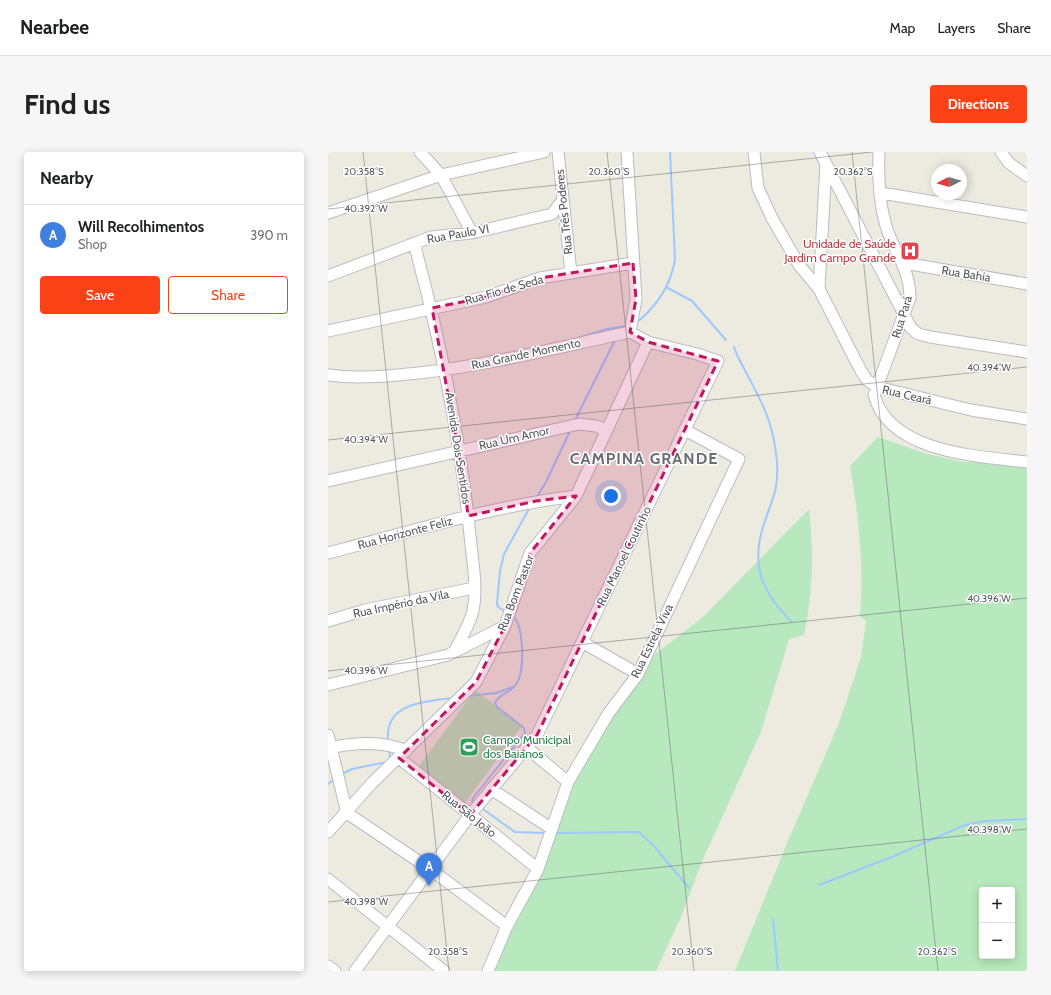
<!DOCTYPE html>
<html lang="en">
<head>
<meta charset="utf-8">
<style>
  :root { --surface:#fff; --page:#f6f6f6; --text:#202124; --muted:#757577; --line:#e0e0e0; --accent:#fb4217 }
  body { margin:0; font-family:Cabin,sans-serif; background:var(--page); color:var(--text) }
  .controls { position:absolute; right:12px; bottom:12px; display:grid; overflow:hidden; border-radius:4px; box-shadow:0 2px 10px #0003 }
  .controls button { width:36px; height:36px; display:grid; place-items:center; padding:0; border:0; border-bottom:1px solid var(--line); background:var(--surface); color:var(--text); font:20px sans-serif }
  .compass { position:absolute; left:603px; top:12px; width:36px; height:36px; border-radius:50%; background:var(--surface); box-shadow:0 2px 10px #0003; rotate:264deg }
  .you { position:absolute; left:283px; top:344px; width:14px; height:14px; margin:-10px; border:3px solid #fff; border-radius:50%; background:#1a73e8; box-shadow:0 0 0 6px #1a73e833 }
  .badge { display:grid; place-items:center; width:26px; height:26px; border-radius:50%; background:var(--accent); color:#fff; font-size:13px; font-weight:700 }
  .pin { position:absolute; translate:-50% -33px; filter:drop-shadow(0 1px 2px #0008) }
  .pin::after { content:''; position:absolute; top:21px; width:14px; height:12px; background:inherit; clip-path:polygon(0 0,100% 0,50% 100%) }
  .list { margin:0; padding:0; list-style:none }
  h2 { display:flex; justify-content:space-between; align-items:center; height:52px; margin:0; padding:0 16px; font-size:17px }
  h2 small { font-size:13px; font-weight:400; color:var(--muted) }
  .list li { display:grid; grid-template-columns:26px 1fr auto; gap:12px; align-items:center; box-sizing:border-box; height:60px; padding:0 16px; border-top:1px solid var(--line) }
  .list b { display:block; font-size:15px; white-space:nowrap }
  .list p { margin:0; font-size:13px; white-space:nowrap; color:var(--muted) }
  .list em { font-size:13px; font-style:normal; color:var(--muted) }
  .actions { display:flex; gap:8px; padding:12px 16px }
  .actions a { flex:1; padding:9px 0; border:1px solid var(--accent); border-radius:4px; text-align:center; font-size:14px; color:var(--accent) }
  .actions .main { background:var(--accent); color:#fff }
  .map { position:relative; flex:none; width:699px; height:819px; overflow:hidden; border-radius:4px }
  header { display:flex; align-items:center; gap:24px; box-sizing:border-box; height:56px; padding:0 20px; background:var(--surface); border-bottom:1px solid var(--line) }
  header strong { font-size:19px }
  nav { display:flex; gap:22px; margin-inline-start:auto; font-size:14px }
  .intro { display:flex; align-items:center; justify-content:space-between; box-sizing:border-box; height:96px; padding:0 24px }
  h1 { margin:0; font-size:28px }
  .button { padding:10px 18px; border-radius:4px; background:var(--accent); color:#fff; font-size:14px; font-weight:700 }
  main { display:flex; gap:24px; padding:0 24px }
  aside { flex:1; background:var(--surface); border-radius:4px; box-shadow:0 2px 10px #0003 }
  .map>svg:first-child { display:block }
  .green { fill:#b8e8bd; fill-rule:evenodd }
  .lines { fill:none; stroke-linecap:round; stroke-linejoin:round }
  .stream { stroke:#9dc9ff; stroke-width:2 }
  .minor-casing { stroke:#babcc3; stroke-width:13 }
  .minor { stroke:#fff; stroke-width:11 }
  .marked { fill:#c2185b; fill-opacity:0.2; stroke:#c2185b; stroke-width:3; stroke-dasharray:8 5; stroke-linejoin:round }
  .ticks { fill:none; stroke:#585b62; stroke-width:1; stroke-opacity:0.45 }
  .labels { text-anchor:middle; stroke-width:3; stroke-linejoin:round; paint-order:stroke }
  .street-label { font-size:12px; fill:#585b62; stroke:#fff }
  .health-label { font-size:12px; fill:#be3a42; stroke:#fff; text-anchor:end }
  .leisure-label { font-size:12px; fill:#27864d; stroke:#fff; text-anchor:start }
  .district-label { font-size:16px; font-weight:bold; letter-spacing:1px; fill:#696d74; stroke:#fff }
  .ticks-label { font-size:10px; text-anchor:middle; fill:#585b62; stroke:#fff; stroke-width:3; stroke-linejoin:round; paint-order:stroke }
</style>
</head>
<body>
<header>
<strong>Nearbee</strong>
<nav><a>Map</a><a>Layers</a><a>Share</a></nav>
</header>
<div class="intro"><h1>Find us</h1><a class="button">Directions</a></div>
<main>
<aside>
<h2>Nearby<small></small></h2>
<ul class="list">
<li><span class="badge" style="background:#3f7fe0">A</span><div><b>Will Recolhimentos</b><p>Shop</p></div><em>390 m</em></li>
</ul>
<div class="actions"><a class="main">Save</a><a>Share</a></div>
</aside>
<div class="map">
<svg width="699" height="819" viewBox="0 0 699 819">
  <rect width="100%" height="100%" fill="#edebdf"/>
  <path class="green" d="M550,285l49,17 37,8 63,3v506h-292l55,-135 49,-113 22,-66 5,-36 -6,-5c4,-51 -1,-99 -10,-150zM654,738h30v66h-30z
    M481,357c5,43 4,84 -5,126l-15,4 -28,93 -58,127 -22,58 -25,54h-163l49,-107 38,-99 69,-106 54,-42z
    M147,538l47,36 -58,78 -47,-35z"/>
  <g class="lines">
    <path class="stream" d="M338,135l26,14 34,39
      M308,171c21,-17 35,-37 39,-64l-5,-107
      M250,186l29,-9 21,-3
      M406,195l3,8c20,40 36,60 40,107 2,28 -5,37 -13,62 -14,41 -2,69 28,98
      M247,268l40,-80
      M208,346l10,-16 24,-51
      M177,459l-7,-4 -1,-4 3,-32 4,-17 26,-47
      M140,544l28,-3 17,-6
      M60,590c-4,-39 35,-40 64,-44
      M14,622l10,-5 35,-7 3,-4 -1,-8
      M0,632l7,-5
      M147,651l-3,-2 1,-3 52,-65 -1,-5 -27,-21 -2,-4c3,-9 17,-11 22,-20 8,-13 7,-59 -5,-68
      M152,655l35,25 31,1
      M226,681l85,-1 15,14 35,42
      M491,733l73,-28 73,-32 20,-4 42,-2
      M445,767l5,52"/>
    <g class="minor-casing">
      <path id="minor" d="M92,0l21,23 31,58
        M230,0l13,121
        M299,0l9,147 -6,33
        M426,0l4,36 14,30 27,47 20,24 42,82 6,9 10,7 94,23 56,9
        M492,0l91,176 7,6 12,3 97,15
        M551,0c-1,26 0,55 9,80 9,24 22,39 22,66l-36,97c16,58 104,61 153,67
        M673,0l8,11 18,13
        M553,41l146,24
        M0,61l113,-38 103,-23
        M86,91c26,96 46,193 56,292 2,24 8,52 3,76 -4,15 -12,28 -19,41
        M576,111l123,21
        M0,124l103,-39 41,-4 80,-19 10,-13
        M491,137l7,-125
        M0,179l158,-34 54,-19 93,-15
        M0,223c30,4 61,1 91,-2 71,-8 141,-26 211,-41l18,10 49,12 21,7 -181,374 -67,80 -115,156
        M0,329l251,-57 17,2 11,4
        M0,401c82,-21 164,-47 248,-57
        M0,469l37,-11 109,-22
        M254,490l56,32
        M0,533l120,-30 57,-29
        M0,583l19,78
        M198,595l42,35
        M0,596c26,-5 54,-8 78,3
        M71,606l139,111
        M163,637l61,40
        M19,661l83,56 77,57
        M0,680l44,-49 104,-101 29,-56 25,-73 46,-57 72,-154
        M0,727l116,92
        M0,814l7,5
        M160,819l19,-45 31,-57 30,-87 40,-68 30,-40 101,-215 -54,-29"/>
    </g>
    <use href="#minor" class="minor"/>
  </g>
  <path class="marked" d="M305,111l3,36 -6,33 18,10 70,19 -181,374 -67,80 -71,-57 77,-76 29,-56 25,-73 46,-57 -40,5 -68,15 -4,-35 -32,-173 54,-11 54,-19z"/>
  <path class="ticks" d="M35,0l86,819M279,0l87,819M524,0l86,819M0,57l544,-57M0,288l699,-73M0,519l699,-73M0,750l699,-73"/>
  <defs>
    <g id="hospital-square" transform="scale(1)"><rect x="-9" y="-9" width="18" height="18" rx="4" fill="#e0444e" stroke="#fff"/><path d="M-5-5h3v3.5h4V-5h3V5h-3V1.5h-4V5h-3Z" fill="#fff"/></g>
    <g id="stadium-square" transform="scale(1)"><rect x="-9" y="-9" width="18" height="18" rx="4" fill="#2e9e5b" stroke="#fff"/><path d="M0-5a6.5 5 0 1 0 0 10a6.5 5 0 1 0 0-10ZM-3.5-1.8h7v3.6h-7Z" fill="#fff"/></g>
  </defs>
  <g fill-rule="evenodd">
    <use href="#hospital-square" x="582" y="99"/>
    <use href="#stadium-square" x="141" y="595"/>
  </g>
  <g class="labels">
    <g class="street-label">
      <text transform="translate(236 60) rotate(-96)" y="4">Rua Três Poderes</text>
      <text transform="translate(130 82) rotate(-10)" y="4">Rua Paulo VI</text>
      <text transform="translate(638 122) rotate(9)" y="4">Rua Bahia</text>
      <text transform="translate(176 138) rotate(-16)" y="4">Rua Fio de Seda</text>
      <text transform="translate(574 165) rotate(-73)" y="4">Rua Pará</text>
      <text transform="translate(198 202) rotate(-12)" y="4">Rua Grande Momento</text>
      <text transform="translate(579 243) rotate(13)" y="4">Rua Ceará</text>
      <text transform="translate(186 286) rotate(-13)" y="4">Rua Um Amor</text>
      <text transform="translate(130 296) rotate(81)" y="4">Avenida Dois Sentidos</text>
      <text transform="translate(77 381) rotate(-15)" y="4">Rua Horizonte Feliz</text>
      <text transform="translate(296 404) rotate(-64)" y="4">Rua Manoel Coutinho</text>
      <text transform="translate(188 441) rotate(-69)" y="4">Rua Bom Pastor</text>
      <text transform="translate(73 452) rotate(-12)" y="4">Rua Império da Vila</text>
      <text transform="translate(324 489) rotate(-64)" y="4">Rua Estrela Viva</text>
      <text transform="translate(141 662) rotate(39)" y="4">Rua São João</text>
    </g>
    <g class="health-label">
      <text x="568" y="96">Unidade de Saúde<tspan x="568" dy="14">Jardim Campo Grande</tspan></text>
    </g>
    <g class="leisure-label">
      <text x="155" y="592">Campo Municipal<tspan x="155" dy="14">dos Baianos</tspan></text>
    </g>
    <g class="district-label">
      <text x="316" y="312">CAMPINA GRANDE</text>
    </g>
  </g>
  <g class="ticks-label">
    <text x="36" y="23">20.358°S</text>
    <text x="281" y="23">20.360°S</text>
    <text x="525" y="23">20.362°S</text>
    <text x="38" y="60">40.392°W</text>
    <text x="661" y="219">40.394°W</text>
    <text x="38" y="291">40.394°W</text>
    <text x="661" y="450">40.396°W</text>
    <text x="38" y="522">40.396°W</text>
    <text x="661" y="681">40.398°W</text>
    <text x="38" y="753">40.398°W</text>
    <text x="120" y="803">20.358°S</text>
    <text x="364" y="803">20.360°S</text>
    <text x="609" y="803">20.362°S</text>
  </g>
</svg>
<div class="controls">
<button>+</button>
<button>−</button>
</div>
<svg class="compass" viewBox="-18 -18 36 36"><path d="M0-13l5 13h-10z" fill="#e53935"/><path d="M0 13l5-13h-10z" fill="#757577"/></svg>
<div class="you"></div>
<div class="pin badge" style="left:101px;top:734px;background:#3f7fe0">A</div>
</div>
</main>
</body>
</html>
